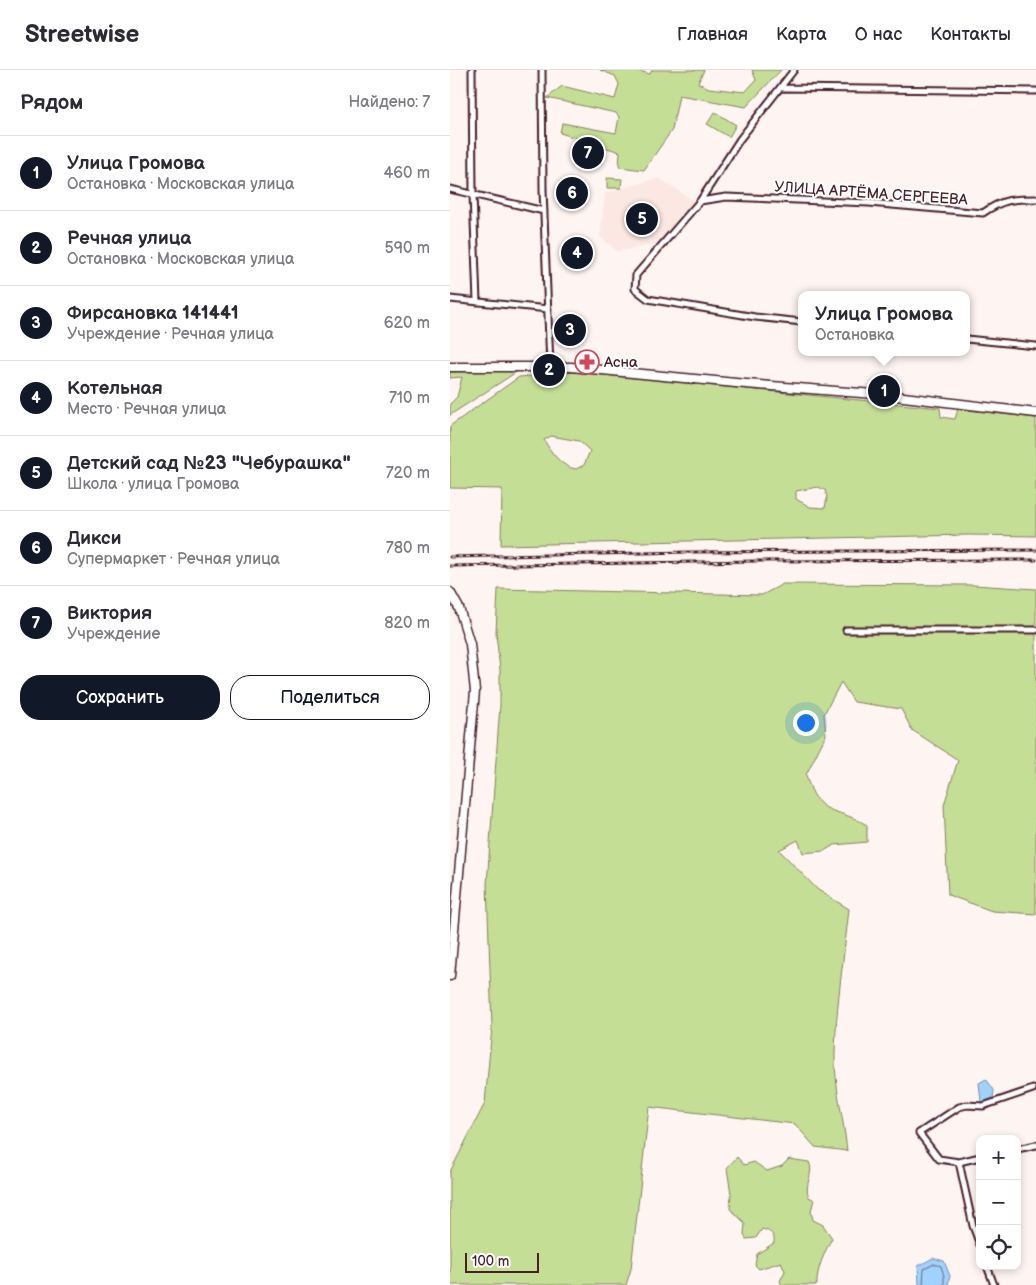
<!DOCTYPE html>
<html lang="ru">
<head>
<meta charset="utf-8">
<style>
  :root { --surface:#fff; --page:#f2f2f3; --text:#2b2b33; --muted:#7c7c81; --line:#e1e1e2; --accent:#111827 }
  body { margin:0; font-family:"Balsamiq Sans",sans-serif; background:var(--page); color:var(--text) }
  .controls { position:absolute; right:15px; bottom:15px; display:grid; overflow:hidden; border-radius:10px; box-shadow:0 2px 8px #0003 }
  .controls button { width:45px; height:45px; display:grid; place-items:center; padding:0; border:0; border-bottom:1px solid var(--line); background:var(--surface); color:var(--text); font:25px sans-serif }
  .scale { position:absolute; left:15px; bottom:12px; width:74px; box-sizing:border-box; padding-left:5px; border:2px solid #4a1f2b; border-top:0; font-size:14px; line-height:18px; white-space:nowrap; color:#4a1f2b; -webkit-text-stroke:4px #fff; paint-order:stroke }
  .you { position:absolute; left:355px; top:652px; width:18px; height:18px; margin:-12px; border:4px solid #fff; border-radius:50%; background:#1a73e8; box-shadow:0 0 0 8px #1a73e833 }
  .badge { display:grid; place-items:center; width:32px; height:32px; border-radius:50%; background:var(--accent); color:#fff; font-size:16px; font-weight:700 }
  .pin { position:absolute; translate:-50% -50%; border:2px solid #fff; box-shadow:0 1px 5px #0006 }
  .popup { position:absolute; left:348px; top:221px; width:172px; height:65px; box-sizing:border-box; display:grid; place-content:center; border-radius:10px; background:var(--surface); filter:drop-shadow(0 1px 4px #0005); font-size:16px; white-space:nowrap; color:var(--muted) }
  .popup b { font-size:19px; color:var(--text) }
  .popup::after { content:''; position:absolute; left:50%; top:100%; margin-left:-10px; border:10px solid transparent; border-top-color:var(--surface) }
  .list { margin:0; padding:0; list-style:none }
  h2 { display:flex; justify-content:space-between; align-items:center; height:65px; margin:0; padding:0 20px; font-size:21px }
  h2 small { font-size:16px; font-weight:400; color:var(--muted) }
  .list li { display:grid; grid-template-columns:32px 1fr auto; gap:15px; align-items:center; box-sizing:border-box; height:75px; padding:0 20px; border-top:1px solid var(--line) }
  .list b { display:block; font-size:19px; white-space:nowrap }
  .list p { margin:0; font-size:16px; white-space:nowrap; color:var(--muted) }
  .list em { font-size:16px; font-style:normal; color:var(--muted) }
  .actions { display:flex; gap:10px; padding:15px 20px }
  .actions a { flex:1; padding:11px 0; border:1px solid var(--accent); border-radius:20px; text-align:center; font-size:18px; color:var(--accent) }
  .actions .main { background:var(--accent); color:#fff }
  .icon { flex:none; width:28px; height:28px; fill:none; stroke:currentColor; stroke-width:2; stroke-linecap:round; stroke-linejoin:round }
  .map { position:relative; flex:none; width:586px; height:1215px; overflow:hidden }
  header { display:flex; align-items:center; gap:30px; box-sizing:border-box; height:70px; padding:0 25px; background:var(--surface); border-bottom:1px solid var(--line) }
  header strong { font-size:24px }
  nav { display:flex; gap:28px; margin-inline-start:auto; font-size:18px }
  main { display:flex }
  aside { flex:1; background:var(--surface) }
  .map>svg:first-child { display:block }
  .built { fill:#fce8e2 }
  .green { fill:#c4de95; stroke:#877e60; fill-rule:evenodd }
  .water { fill:#9fd3fd; stroke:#7d8ba9 }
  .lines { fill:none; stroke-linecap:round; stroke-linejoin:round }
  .shore { stroke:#6c677f; stroke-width:1 }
  .street-casing { stroke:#4a1f2b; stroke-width:9 }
  .secondary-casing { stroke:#4a1f2b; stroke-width:11 }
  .street { stroke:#fff; stroke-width:5 }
  .secondary { stroke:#fff; stroke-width:8 }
  .rail-casing { stroke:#4a1f2b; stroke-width:3 }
  .rail { stroke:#fff; stroke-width:1; stroke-dasharray:4; stroke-linecap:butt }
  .labels { text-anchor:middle; stroke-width:4; stroke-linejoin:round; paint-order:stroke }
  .street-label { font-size:15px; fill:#4a1f2b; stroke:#fff }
  .poi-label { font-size:15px; fill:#4a1f2b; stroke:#fff; text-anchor:start }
</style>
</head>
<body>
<header>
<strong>Streetwise</strong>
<nav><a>Главная</a><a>Карта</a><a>О нас</a><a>Контакты</a></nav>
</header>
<main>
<aside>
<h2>Рядом<small>Найдено: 7</small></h2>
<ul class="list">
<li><span class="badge">1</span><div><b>Улица Громова</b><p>Остановка · Московская улица</p></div><em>460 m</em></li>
<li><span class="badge">2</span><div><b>Речная улица</b><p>Остановка · Московская улица</p></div><em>590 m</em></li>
<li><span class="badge">3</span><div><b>Фирсановка 141441</b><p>Учреждение · Речная улица</p></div><em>620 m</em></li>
<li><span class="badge">4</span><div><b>Котельная</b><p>Место · Речная улица</p></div><em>710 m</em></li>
<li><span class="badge">5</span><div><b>Детский сад №23 &quot;Чебурашка&quot;</b><p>Школа · улица Громова</p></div><em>720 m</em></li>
<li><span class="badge">6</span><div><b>Дикси</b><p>Супермаркет · Речная улица</p></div><em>780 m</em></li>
<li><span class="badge">7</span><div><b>Виктория</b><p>Учреждение</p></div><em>820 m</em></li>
</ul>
<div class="actions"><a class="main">Сохранить</a><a>Поделиться</a></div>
</aside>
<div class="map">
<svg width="586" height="1215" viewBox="0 0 586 1215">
  <rect width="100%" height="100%" fill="#fef5f2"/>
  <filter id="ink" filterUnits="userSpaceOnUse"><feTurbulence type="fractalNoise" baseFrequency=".02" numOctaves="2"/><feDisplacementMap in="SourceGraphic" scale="10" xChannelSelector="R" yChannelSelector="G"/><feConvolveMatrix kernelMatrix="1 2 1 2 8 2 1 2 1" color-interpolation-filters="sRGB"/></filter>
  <g filter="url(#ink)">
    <path class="built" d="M209,108l37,24 -36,41 -43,9 -17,-16 5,-43z"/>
    <path class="green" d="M150,0h35l15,4 2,-4h52l-6,13 11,5 36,4 11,-12 -4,-10h29l-35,37 -67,-12 -7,35 -28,40 -25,-3 1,-15 -60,-19 2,-10 54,10 3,-16 -3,-4 -69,-15 15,-12 53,13 4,-15 -4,-8z
      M265,42l21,13 -7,12 -22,-13z
      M157,108l15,1 -1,9h-14z
      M68,301l-68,44v-11l7,-7 5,-20 -12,1v-6z
      M125,302l365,36 1,9 14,2 3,-10 78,9v118l-68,-1 -467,10 1,-56 -52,-1v-62l69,-49zM101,366l28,5 11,10 -6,14 -8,4c-15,-2 -25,-17 -32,-29zM368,417l7,3 2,7 -2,11 -15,-1 -14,-8v-8z
      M333,514l190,1 63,4v325l-44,-3 -44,-16 -4,-90 14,-45 -46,-30 -11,-21 -47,-7 -13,-20 -17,32 2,21 -20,40c13,44 27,30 61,50v17l-33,3 -10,6 -21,2 -5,-13 -19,10 39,40 31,19c-5,48 -13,96 -14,144 -1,33 9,66 12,98l-32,-4 -20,-23 -146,-17 -18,162 -5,16h-176v-113l35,-69 7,-76 -5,-143 13,-179v-35l-4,-37 2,-44 264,6z
      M287,1087l7,8 10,-3 13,9 15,-5 7,-7 20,3c6,11 -6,23 0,35l5,3 -3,11 2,9 10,5 9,13c-7,13 -16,32 -15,47h-35l-2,-4 5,-10 -4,-9 -22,7 -4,-4 2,-11 17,-11c1,-9 -4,-12 -12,-14l-6,9 -10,1 -2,-5 1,-11 -15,-14 1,-15 -4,-26z"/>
    <path class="water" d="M536,1009l8,11 -1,9 -12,3 -2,-19z
      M483,1188l11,3 6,15 -2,9h-29l-1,-19z"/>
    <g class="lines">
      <path class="shore" d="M473,1215l1,-16 10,-5 7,2 3,10v9"/>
      <g class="street-casing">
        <path id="street" d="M22,0l1,124 4,108
          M92,0l1,120 7,176
          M344,0l-54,69 -40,62 -64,74 -1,14 13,10 107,18 47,5
          M332,18l254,3
          M0,119l94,22
          M250,131l26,-4 143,6 114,10c20,-14 29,-14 53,-14
          M0,229l98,10
          M516,269l70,7
          M396,560h190
          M567,1079l19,-4
          M530,1087l-21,5 14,64 7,19
          M509,1092l-20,-3 -20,-26 40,-26 8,-2 16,1 50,-17
          M537,1196l7,19"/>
      </g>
      <g class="secondary-casing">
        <path id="secondary" d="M0,297h121l175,17 141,11 149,18
          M0,522l9,16 11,36 5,47 -25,285"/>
      </g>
      <use href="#street" class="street"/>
      <use href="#secondary" class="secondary"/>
      <g class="rail-casing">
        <path id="rail" d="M0,487l239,-5 347,-2
          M0,496l306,-5 280,-1"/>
      </g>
      <use href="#rail" class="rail"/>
    </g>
  </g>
  <defs>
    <g id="pharmacy-ring" transform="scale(1.25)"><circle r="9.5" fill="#fff" stroke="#d1495b" stroke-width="1.5"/><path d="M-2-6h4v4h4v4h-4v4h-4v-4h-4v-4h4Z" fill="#d1495b"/></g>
  </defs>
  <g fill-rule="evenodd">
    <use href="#pharmacy-ring" x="137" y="292"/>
  </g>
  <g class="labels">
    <g class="street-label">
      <text transform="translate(421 123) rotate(4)" y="5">УЛИЦА АРТЁМА СЕРГЕЕВА</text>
    </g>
    <g class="poi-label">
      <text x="154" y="297">Асна</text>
    </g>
  </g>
</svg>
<div class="controls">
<button>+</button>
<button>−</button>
<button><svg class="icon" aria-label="locate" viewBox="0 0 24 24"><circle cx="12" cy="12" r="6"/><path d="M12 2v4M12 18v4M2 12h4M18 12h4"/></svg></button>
</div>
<div class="scale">100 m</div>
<div class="you"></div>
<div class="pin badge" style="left:434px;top:321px">1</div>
<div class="popup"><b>Улица Громова</b>Остановка</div>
<div class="pin badge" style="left:99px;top:300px">2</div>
<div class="pin badge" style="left:120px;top:260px">3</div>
<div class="pin badge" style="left:127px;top:183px">4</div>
<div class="pin badge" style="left:192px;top:149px">5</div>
<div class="pin badge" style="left:122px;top:123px">6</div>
<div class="pin badge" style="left:138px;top:83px">7</div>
</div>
</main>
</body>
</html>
